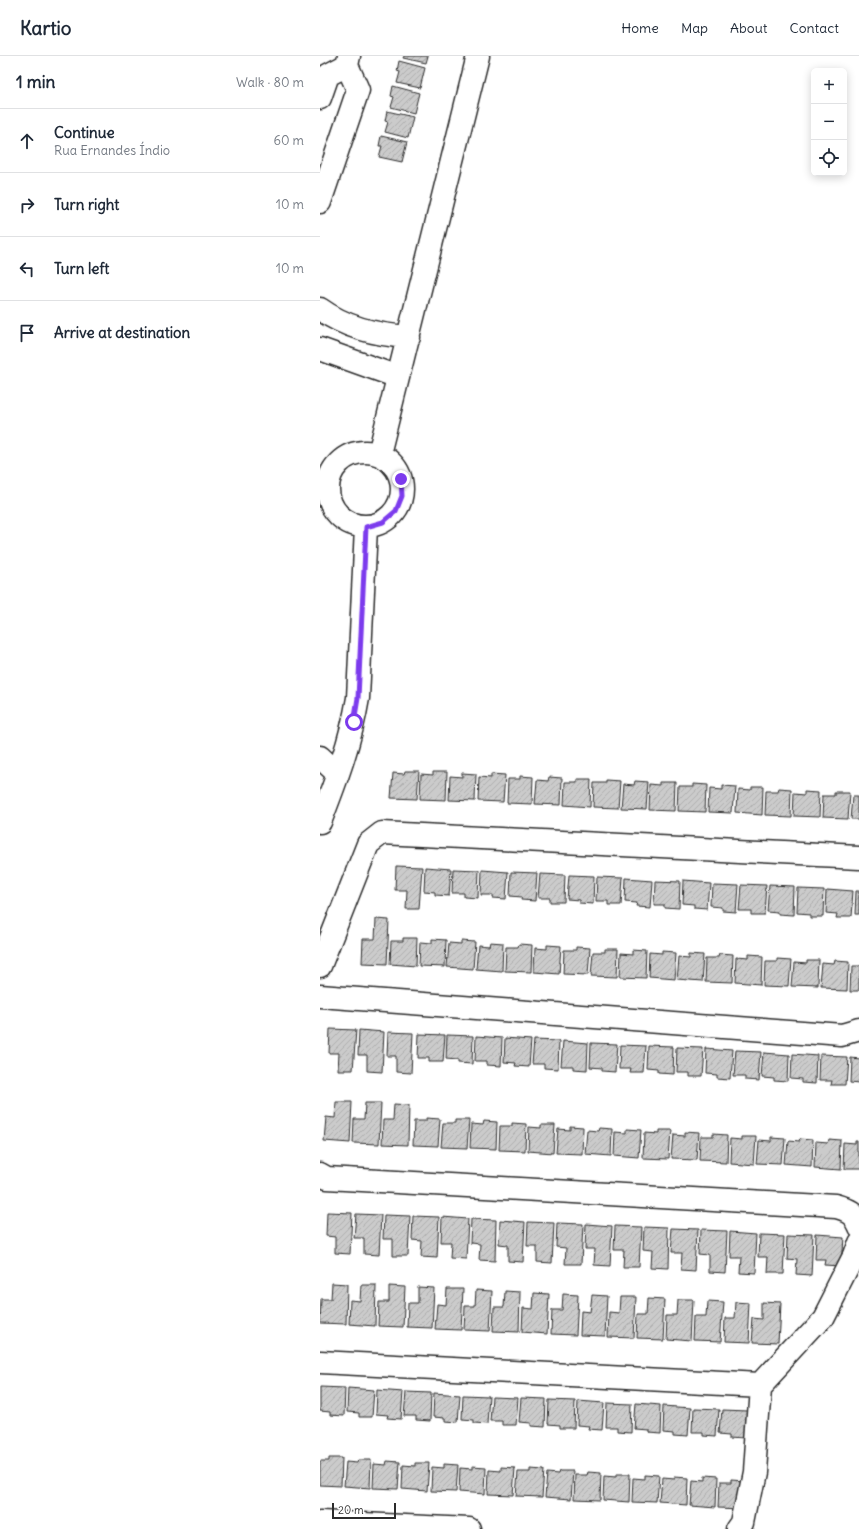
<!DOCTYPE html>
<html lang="en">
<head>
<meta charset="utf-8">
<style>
  :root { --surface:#fff; --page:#f6f6f7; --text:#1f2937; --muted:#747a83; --line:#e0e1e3 }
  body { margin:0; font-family:Delius,sans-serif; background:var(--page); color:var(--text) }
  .controls { position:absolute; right:12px; top:12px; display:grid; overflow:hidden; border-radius:6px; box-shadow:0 2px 10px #0003 }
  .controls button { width:36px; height:36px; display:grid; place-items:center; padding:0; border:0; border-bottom:1px solid var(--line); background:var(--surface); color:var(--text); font:20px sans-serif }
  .scale { position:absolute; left:12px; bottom:10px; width:64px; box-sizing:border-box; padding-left:4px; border:2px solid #2b2b2b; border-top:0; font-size:11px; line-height:14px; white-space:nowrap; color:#2b2b2b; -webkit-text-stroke:3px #fff; paint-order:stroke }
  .stop { position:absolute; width:12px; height:12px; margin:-9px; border:3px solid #7c3aed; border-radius:50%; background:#fff }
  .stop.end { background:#7c3aed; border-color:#fff; box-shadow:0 1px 4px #0008 }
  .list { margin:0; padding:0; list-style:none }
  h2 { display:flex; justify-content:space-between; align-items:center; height:52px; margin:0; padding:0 16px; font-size:17px }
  h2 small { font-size:13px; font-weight:400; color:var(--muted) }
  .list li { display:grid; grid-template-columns:26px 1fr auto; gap:12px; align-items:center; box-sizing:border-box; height:64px; padding:0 16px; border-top:1px solid var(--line) }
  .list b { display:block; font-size:15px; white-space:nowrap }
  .list p { margin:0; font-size:13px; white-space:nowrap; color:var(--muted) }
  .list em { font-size:13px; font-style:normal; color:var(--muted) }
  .icon { flex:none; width:22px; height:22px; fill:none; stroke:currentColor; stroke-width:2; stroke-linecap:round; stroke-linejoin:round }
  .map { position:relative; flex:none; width:539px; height:1473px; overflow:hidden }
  header { display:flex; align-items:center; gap:24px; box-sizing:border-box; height:56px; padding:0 20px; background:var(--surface); border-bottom:1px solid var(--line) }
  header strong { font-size:19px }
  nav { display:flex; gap:22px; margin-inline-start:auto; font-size:14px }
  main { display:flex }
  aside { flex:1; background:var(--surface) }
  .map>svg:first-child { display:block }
  .building { fill:url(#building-hatch); stroke:#2b2b2b }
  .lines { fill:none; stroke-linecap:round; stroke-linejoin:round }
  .street-casing { stroke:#2b2b2b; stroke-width:25 }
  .street { stroke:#fff; stroke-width:22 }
  .route { stroke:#7c3aed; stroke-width:5 }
</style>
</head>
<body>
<header>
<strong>Kartio</strong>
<nav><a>Home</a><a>Map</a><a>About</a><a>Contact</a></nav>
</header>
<main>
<aside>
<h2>1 min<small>Walk · 80 m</small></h2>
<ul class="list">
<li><svg class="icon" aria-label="ahead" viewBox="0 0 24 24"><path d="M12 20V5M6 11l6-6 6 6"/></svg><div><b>Continue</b><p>Rua Ernandes Índio</p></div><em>60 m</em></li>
<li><svg class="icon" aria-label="right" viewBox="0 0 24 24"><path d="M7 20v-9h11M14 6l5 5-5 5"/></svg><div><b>Turn right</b></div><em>10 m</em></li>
<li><svg class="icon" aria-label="left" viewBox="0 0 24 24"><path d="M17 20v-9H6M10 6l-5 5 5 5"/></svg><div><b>Turn left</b></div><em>10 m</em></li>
<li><svg class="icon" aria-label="arrive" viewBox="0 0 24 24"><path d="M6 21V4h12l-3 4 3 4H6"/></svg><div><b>Arrive at destination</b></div></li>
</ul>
</aside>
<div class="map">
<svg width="539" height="1473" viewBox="0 0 539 1473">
  <defs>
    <pattern id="building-hatch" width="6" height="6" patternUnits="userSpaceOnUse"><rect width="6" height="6" fill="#cbcbcb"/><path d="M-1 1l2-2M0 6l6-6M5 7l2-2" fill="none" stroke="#aeaeae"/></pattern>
  </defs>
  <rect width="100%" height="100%" fill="#fff"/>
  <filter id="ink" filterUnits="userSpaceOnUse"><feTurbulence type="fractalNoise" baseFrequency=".025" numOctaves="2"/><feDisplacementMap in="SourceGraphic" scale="8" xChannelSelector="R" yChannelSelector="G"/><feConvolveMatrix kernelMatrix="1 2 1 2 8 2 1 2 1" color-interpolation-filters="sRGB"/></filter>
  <g filter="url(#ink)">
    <path class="building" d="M84,0h24l-2,7 -23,-5z
      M79,5l26,7 -5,20 -23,-5 3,-11 -3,-1z
      M73,30l26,7 -5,20 -23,-6 3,-10 -3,-1z
      M67,55l26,6 -5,21 -23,-6 3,-10 -3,-1z
      M61,80l26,6 -5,20 -23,-5 3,-11h-3z
      M85,715h14l-2,28 -26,-1 2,-25 11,1z
      M113,716h14l-1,28 -26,-1 1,-25 12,1z
      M142,717l14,1 -1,27 -26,-1 1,-24 12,1z
      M171,718l14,1 -2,27 -25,-1 1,-24 12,1z
      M200,720l13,1 -1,27 -25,-1 1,-24h12z
      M229,721l13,1 -1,27 -26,-1 2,-24 11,1z
      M257,723h14l-1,28 -26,-2 1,-23h12z
      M286,724l14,1 -2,27 -25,-1 1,-24h12z
      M315,725l14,1 -2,27 -26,-1 2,-24 11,1z
      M343,727h14l-1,28 -26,-1 1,-25 12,1z
      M372,728l14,1 -1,27 -26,-1 1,-24h12z
      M401,729l14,1 -2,27 -25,-1 1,-24 12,1z
      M430,731h13l-1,28 -25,-2 1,-24 12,1z
      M459,732l13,1 -1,27 -26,-1 1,-24h12z
      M487,733l14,1 -1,27 -26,-1 1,-24 12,1z
      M516,735h14l-2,28 -25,-1 1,-24h12z
      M533,739h6v24h-8z
      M76,810l26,1 -3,42h-13l1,-19h-12z
      M105,811l26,2 -2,27 -14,-1v-3l-11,-1z
      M133,813l26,1 -1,28 -14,-1v-4h-12z
      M162,814l26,2 -2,27 -13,-1v-3h-12z
      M191,816l26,1 -2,28 -14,-1 1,-3 -12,-1z
      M220,818l25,1 -1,27h-14v-4h-12z
      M249,819l25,1 -1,28 -14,-1v-3l-12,-1z
      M277,821l26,1 -2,27h-13v-4h-12z
      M306,822l26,2 -2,27 -14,-1 1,-3 -12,-1z
      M335,824l25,1 -1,28 -14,-1v-4h-11z
      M363,825l26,2 -2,27 -13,-1v-3l-12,-1z
      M392,827l26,1 -2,28 -13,-1v-3l-12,-1z
      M421,829l26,1 -2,27h-14v-4h-12z
      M450,830l25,1 -1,28 -14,-1v-3l-12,-1z
      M478,832l26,1 -1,27h-14v-3l-12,-1z
      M507,833l26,2 -2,27h-14l1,-4 -12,-1z
      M536,835h3v24h-4z
      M56,863l13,1 -2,44 -25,-1 1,-24h12z
      M83,882h14l-1,28 -26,-2 1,-23h12z
      M112,883l14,1 -1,27 -26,-1 1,-24 12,1z
      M141,885l14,1 -2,27 -26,-2 2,-24 12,1z
      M170,886l13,1 -1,28 -26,-2 2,-24 11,1z
      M199,888l13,1 -1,27 -26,-1 1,-24h12z
      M227,889l14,1 -2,28 -25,-2 1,-24 12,1z
      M256,891l14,1 -2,27 -25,-1 1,-24h12z
      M285,893h13l-1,28 -26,-1 2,-24h12z
      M313,894l14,1 -1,27 -26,-1 1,-24 12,1z
      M342,896l14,1 -2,27 -25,-2 1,-24 12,1z
      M371,897l14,1 -2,28 -26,-2 2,-24 12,1z
      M400,899l13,1 -1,27 -26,-1 1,-24h12z
      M428,900l14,1 -1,28 -26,-2 1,-24 12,1z
      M457,902l14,1 -2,27 -25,-1 1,-24h12z
      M486,904h13l-1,28 -26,-1 2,-25 12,1z
      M515,905l13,1 -1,27 -26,-1 2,-24 11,1z
      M531,910h8v24h-9z
      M10,973l26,1 -3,40h-15l1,-17h-10z
      M39,974l25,2 -2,40 -15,-1v-16h-9z
      M68,976l25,1 -2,40 -15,-1v-16h-9z
      M99,978l26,1 -2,27h-14v-4h-11z
      M127,979l26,1 -1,28 -14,-1v-3l-12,-1z
      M156,980l26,2 -1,28 -14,-1v-4h-12z
      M185,982l26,2 -2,27 -14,-1 1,-3 -12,-1z
      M214,984l25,1 -1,28 -14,-1v-4h-12z
      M243,985l25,2 -1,27 -14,-1v-3h-12z
      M271,987l26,1 -2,28 -13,-1v-3l-12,-1z
      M300,989l26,1 -2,27h-14l1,-4h-12z
      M329,990l25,1 -1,28 -14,-1v-3l-11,-1z
      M357,992l26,1 -2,27h-13v-4h-12z
      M386,993l26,2 -2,27 -13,-1v-3l-12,-1z
      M415,995l26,1 -2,28 -14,-1v-4h-12z
      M444,996l25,2 -1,27 -14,-1v-3l-12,-1z
      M472,998l26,2 -1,27 -14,-1v-3l-12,-1z
      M501,1000l26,1 -2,27h-14l1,-4h-12z
      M530,1001l9,1v24l-10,-1z
      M16,1046h16l-2,41 -26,-2 2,-24 9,1z
      M45,1047h16l-2,41 -26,-1 1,-24h10z
      M74,1048l15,1 -1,40 -26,-1 1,-24h10z
      M106,1062l14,1 -2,27 -25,-1 1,-24h12z
      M135,1064h14l-2,28 -26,-1 2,-24h12z
      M164,1065l13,1 -1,27 -26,-1 1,-24 12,1z
      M192,1067l14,1 -1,27 -26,-1 1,-24h12z
      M221,1069h14l-2,28 -25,-2 1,-24 12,1z
      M250,1070l13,1 -1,27 -26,-1 2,-24 12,1z
      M279,1072l13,1 -1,27 -26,-2 2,-24 11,1z
      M307,1073l14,1 -2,28 -25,-2 1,-24 12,1z
      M336,1075h14l-2,28 -25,-1 1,-25 12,1z
      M365,1076l14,1 -2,27 -26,-1 2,-24 12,1z
      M393,1078l14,1 -1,27 -26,-1 1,-24h12z
      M422,1080h14l-2,28 -25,-2 1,-24 12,1z
      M451,1081l14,1 -2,27 -26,-1 2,-24 12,1z
      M480,1083l13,1 -1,27 -26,-2 2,-24 11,1z
      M509,1084l13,1 -1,28 -26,-2 1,-24 12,1z
      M537,1086h2v27h-15l1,-25 12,1z
      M7,1156l25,1 -2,41 -15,-1v-16l-9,-1z
      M36,1158l25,1 -2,40 -15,-1v-16h-10z
      M64,1159l26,1 -2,40h-15v-17h-10z
      M93,1160l26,1 -2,41 -16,-1 1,-16 -10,-1z
      M122,1161l26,2 -2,40 -16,-1 1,-16h-10z
      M151,1163l25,1 -1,41 -16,-1 1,-16 -10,-1z
      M180,1164l25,2 -2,40 -15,-1v-16l-9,-1z
      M208,1166l26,1 -2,40 -15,-1v-16h-10z
      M237,1167l26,1 -2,40h-16l1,-16 -10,-1z
      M266,1168l26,2 -2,40 -16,-1 1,-16h-10z
      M295,1170l26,1 -2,40h-16l1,-17h-10z
      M324,1171l25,1 -1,41 -16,-1 1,-16 -10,-1z
      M353,1173l25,1 -2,40 -15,-1 1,-16h-11z
      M381,1174l26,1 -2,41 -15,-1v-16l-10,-1z
      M410,1175l26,2 -2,40 -16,-1 1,-16h-10z
      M439,1177l26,1 -2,40h-16l1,-17h-10z
      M468,1178l26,1 -2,41 -16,-1 1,-16 -10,-1z
      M497,1179l26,2 -2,29 -16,-1 1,-5h-10z
      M12,1227l15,1 -1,40 -26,-1 1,-24h10z
      M41,1229h15l-1,41 -26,-2 1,-24 10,1z
      M69,1230l16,1 -2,40 -25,-1 1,-24h10z
      M98,1231l16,1 -2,40 -25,-1 1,-24h10z
      M127,1233h16l-2,41 -26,-1 2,-25 9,1z
      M156,1234l16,1 -2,40 -26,-1 1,-24h10z
      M185,1235l15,1 -1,40 -26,-1 1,-24h10z
      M214,1237l15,1 -2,40 -25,-2 1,-24 10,1z
      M243,1238l15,1 -2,40 -25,-1 1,-24h10z
      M272,1239l15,1 -2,40 -25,-1 1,-24 9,1z
      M300,1241h16l-2,41 -26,-1 1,-25 10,1z
      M329,1242l16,1 -2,40 -26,-1 1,-24h10z
      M358,1244h16l-2,41 -26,-2 1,-24h10z
      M387,1245l16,1 -3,40 -25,-1 1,-24h10z
      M416,1246l15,1 -2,40 -25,-1 1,-24h10z
      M444,1247l16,1 -2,40 -26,-1 2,-24 10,1z
      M0,1331l25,1 -1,28 -14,-1v-3l-10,-1z
      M28,1332l26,2 -2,27h-13v-4l-12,-1z
      M57,1334l26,2 -2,27 -14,-1 1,-3 -12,-1z
      M86,1336l25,1 -1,28 -14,-1v-4h-12z
      M114,1337l26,2 -2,27 -13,-1v-3l-12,-1z
      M143,1339l26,1 -2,28 -13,-1v-3l-12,-1z
      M172,1341l26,1 -2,27h-14v-4h-12z
      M201,1342l25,1 -1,28 -14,-1v-3l-12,-1z
      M229,1344l26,1 -1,27h-14v-3l-12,-1z
      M258,1345l26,2 -2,27 -14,-1 1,-3 -12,-1z
      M287,1347l25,1 -1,28 -14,-1v-4h-11z
      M316,1348l25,2 -1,27 -14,-1v-3l-12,-1z
      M344,1350l26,2 -2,27 -13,-1v-3l-12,-1z
      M373,1352l26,1 -2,27 -13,-1v-3h-12z
      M402,1353l25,1 -1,28 -14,-1v-3l-12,-1z
      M9,1402h13l-1,28 -21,-1v-24h9z
      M38,1404h13l-1,28 -26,-2 2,-24 11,1z
      M67,1405l13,1 -2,27 -25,-1 1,-24 12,1z
      M95,1407h14l-2,28 -25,-2 1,-24 12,1z
      M124,1408l14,1 -2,27 -25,-1 1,-24 12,1z
      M152,1410l14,1 -1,27 -26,-2 1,-24 12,1z
      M181,1411l14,1 -2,27 -25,-1 1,-24 12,1z
      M210,1413l14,1 -2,27 -26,-1 2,-24h12z
      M239,1415h14l-2,28 -26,-2 2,-24 11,1z
      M268,1416l13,1 -1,27 -26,-1 1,-24h12z
      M296,1418h14l-1,28 -26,-2 1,-24 12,1z
      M325,1419l14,1 -2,27 -25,-1 1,-24 12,1z
      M354,1421l13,1 -1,27 -26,-2 2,-24 12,1z
      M382,1422l14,1 -1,28 -26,-2 2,-24 11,1z
      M411,1424l14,1 -2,27 -25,-1 1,-24h12z"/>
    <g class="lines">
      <g class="street-casing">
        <path id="street" d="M0,42l8,-23 19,-10
          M0,146l38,-112 -11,-25 2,-9
          M0,253c26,19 57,26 89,28
          M0,293l78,28
          M8 433a37 37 0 1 1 74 0a37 37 0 1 1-74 0Z
          M59,398l99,-398
          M0,701l18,17
          M0,766c16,-41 31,-81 38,-124l8,-171
          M0,910l48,-122 14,-11 477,24
          M0,940l522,40 17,-5
          M0,1118l7,4 509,29c11,3 19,6 23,18
          M0,1306l440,23
          M0,1466l149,7
          M419,1473l5,-7 10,-50 6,-87 63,-68 31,-61 5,-14"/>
      </g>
      <use href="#street" class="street"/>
    </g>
  </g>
  <g class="lines" filter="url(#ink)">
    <path class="route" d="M34,666l4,-24 8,-171 17,-5 13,-11 6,-15 -1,-17"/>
  </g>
</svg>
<div class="controls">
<button>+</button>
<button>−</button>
<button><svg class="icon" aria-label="locate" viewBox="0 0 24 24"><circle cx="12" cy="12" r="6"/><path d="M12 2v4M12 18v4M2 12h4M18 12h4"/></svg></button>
</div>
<div class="scale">20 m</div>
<div class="stop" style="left:34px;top:666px"></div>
<div class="stop end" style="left:81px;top:423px"></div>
</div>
</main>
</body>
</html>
